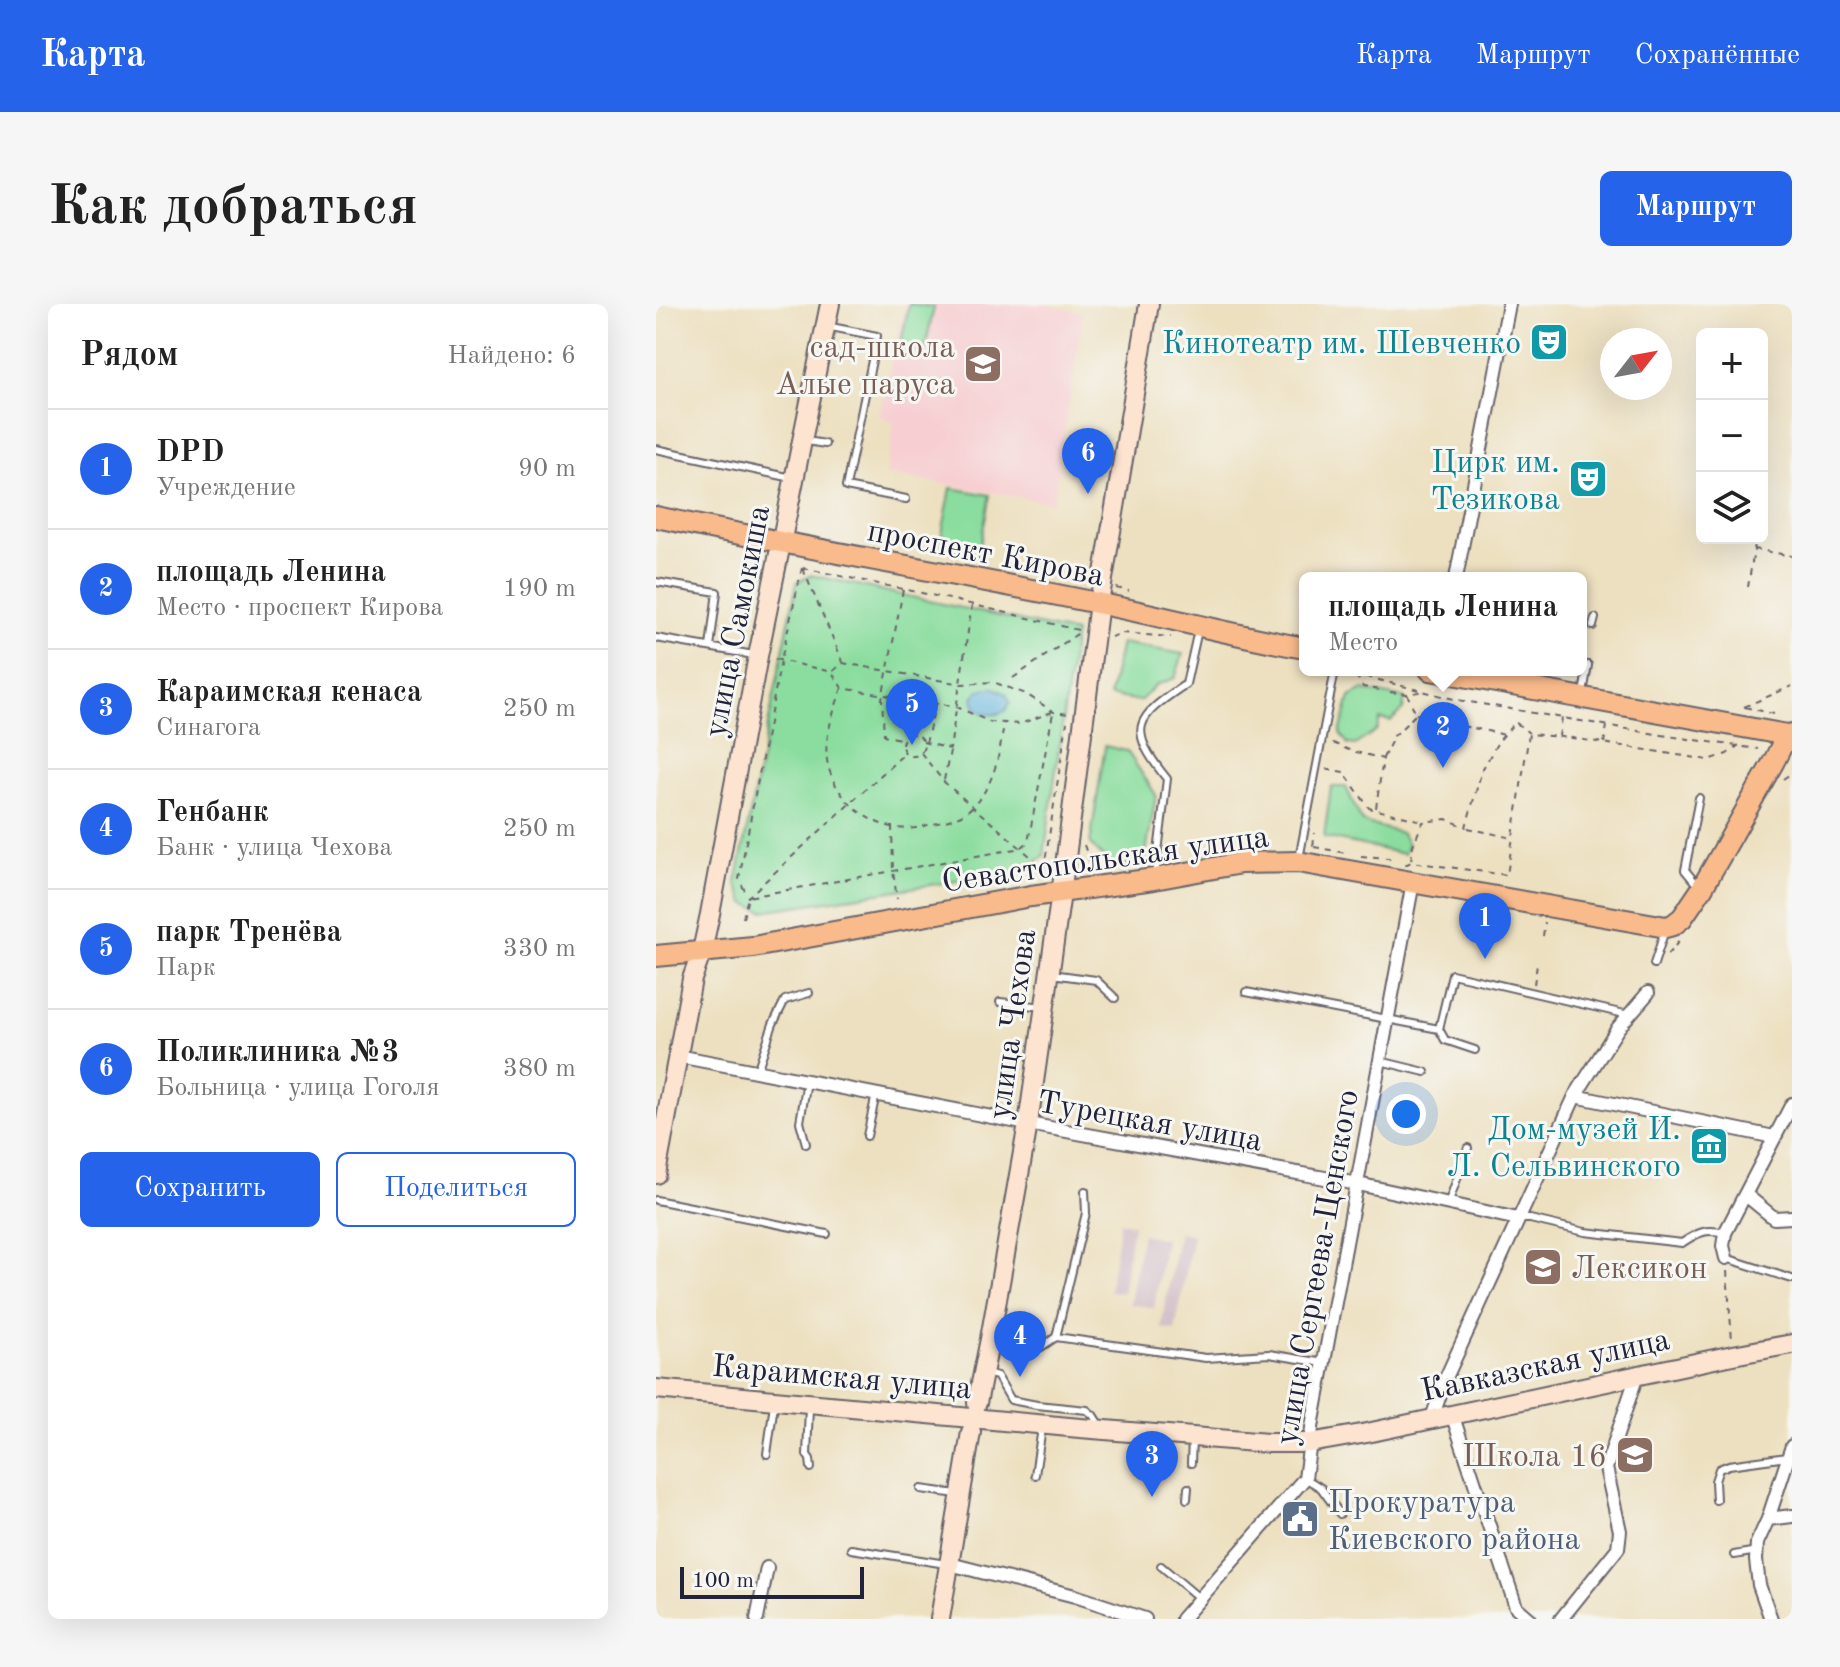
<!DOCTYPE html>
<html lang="ru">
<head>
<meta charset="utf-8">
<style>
  :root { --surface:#fff; --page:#f6f6f6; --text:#222; --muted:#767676; --line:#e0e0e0; --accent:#2563eb }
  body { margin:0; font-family:"Old Standard TT",serif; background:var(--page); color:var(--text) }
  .controls { position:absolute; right:24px; top:24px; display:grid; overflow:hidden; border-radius:12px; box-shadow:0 8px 32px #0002 }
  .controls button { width:72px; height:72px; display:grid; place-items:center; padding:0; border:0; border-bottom:2px solid var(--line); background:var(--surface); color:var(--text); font:40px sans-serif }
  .compass { position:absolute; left:944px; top:24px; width:72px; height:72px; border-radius:50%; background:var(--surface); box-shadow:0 8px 32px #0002; rotate:59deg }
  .scale { position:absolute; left:24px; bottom:20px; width:184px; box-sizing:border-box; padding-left:8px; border:4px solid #22223b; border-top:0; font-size:22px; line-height:28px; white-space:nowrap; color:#22223b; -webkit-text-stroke:6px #f6f6f2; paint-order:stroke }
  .you { position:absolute; left:750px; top:810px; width:28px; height:28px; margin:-20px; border:6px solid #fff; border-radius:50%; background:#1a73e8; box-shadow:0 0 0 12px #1a73e833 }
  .badge { display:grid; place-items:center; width:52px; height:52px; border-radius:50%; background:var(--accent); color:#fff; font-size:26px; font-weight:700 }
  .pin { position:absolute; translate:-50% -66px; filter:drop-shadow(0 2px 4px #0008) }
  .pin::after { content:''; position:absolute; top:42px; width:28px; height:24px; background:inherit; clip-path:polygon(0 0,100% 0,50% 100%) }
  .popup { position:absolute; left:643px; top:268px; width:288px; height:104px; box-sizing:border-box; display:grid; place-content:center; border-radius:12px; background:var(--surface); filter:drop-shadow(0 2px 6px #0005); font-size:26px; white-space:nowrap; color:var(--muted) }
  .popup b { font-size:30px; color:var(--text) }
  .popup::after { content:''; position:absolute; left:50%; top:100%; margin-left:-16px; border:16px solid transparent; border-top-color:var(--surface) }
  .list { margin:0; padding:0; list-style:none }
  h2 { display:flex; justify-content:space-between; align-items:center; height:104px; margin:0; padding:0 32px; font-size:34px }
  h2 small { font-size:26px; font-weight:400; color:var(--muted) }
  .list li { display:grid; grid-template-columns:52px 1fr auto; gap:24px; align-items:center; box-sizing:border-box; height:120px; padding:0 32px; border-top:2px solid var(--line) }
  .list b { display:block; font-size:30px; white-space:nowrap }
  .list p { margin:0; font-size:26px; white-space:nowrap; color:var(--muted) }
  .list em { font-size:26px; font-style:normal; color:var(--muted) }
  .actions { display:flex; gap:16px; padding:24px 32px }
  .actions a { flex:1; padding:18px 0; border:2px solid var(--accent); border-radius:12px; text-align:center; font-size:28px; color:var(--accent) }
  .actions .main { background:var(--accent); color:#fff }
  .icon { flex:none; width:44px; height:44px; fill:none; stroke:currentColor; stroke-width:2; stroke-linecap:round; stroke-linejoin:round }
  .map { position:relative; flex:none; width:1136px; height:1315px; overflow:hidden; border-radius:12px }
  header { display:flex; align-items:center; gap:48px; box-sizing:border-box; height:112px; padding:0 40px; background:var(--accent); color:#fff }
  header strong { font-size:38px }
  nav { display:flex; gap:44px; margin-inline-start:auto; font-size:28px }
  .intro { display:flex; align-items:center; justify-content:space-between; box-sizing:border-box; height:192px; padding:0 48px }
  h1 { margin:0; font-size:56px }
  .button { padding:20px 36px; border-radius:12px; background:var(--accent); color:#fff; font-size:28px; font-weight:700 }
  main { display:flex; gap:48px; padding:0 48px }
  aside { flex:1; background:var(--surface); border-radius:12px; box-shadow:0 8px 32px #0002 }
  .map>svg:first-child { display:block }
  .built { fill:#f7cfd2 }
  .industrial { fill:#d2bdc6 }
  .green { fill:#8add9e; stroke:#56806c; stroke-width:2 }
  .water { fill:#61b2dc; stroke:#426a8c; stroke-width:2 }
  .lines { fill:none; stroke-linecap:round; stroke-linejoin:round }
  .lane-casing { stroke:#69646a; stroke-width:10 }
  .street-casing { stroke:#69646a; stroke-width:16 }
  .secondary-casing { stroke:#69646a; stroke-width:22 }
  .primary-casing { stroke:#69646a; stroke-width:24 }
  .path { stroke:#69646a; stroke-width:2; stroke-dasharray:6 6; stroke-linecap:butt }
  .lane { stroke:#fff; stroke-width:6 }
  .street { stroke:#fff; stroke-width:12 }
  .secondary { stroke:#fde4d1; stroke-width:18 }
  .primary { stroke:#fabb8c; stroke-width:20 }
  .labels { text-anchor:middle; stroke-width:6; stroke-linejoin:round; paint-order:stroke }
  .culture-label { font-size:32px; fill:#0d838f; stroke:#f6f6f2; text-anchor:end }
  .education-label { font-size:32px; fill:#785e54; stroke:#f6f6f2; text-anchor:end }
  .street-label { font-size:32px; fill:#22223b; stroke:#f6f6f2 }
  .service-label { font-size:32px; fill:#4e5e75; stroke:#f6f6f2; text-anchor:start }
</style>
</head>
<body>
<header>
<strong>Карта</strong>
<nav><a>Карта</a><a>Маршрут</a><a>Сохранённые</a></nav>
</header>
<div class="intro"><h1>Как добраться</h1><a class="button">Маршрут</a></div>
<main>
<aside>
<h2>Рядом<small>Найдено: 6</small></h2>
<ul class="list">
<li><span class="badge">1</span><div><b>DPD</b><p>Учреждение</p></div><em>90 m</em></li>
<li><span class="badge">2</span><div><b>площадь Ленина</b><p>Место · проспект Кирова</p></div><em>190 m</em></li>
<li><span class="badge">3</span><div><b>Караимская кенаса</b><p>Синагога</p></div><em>250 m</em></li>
<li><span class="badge">4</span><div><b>Генбанк</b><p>Банк · улица Чехова</p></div><em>250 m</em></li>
<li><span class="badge">5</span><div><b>парк Тренёва</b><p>Парк</p></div><em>330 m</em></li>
<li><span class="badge">6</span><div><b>Поликлиника №3</b><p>Больница · улица Гоголя</p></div><em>380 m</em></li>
</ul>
<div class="actions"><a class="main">Сохранить</a><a>Поделиться</a></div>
</aside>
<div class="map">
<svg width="1136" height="1315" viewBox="0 0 1136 1315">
  <rect width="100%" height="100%" fill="#f6f6f2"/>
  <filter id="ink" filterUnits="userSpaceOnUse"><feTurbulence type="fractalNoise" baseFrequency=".0125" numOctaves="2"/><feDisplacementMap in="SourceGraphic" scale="16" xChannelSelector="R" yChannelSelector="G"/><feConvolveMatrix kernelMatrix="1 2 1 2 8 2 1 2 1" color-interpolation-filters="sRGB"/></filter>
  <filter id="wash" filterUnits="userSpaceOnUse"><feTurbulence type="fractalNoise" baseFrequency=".006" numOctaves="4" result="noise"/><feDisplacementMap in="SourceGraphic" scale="32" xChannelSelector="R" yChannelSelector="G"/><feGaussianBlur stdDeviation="1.8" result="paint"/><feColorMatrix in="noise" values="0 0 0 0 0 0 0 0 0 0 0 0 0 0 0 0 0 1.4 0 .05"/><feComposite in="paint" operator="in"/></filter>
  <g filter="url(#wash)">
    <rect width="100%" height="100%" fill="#ede0c0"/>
    <path class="built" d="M250,0h139l38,9 -30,190 -168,-29 9,-50 -15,-9z"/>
    <path class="industrial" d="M464,918l13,2 -11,69 -13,-2z
      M523,928l14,3 -18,96 -14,-3z
      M486,930l23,5 -11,69 -24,-4z"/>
    <path class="green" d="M253,0l25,3 -10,46 -24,-5z
      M295,184l39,7 -12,61 -39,-7z
      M155,271l264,58 -31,223 -24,15 -257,40 -18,-8 -9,-20 61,-301z
      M465,339l62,11 -8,24 -19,7 -16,16 -31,-5z
      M707,386l42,8 -2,12 -12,11 -11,-2 -3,11 -22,15 -7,-1 -8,-11 10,-36z
      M449,442l22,5 29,44 -12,69 -33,1 -21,-21z
      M675,483h15l16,35 39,11 7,11 -4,10 -80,-17z"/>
    <path class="water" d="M331,384h8l11,6 4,8 -5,9c-13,7 -31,3 -32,-14l5,-6z"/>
  </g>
  <g filter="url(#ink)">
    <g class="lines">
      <g class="lane-casing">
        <path id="lane" d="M170,22l51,10 -31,151 60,12
          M151,137l18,3
          M0,145l136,29
          M0,278l61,10 -7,55
          M937,322l2,-8
          M0,334l98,17
          M927,389l5,-28
          M643,555l36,-189
          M499,572l12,-97c-41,-51 -32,-61 19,-95l12,-54
          M1043,583l-14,-17 14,-72
          M998,660l11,-34
          M396,670l44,6 19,18
          M590,688l193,37 13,-55 177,41
          M344,698l43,5
          M783,725l6,11 30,10
          M724,757l45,11
          M101,767l16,-47 12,-24 24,-7
          M211,832l9,-42
          M150,840l-6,-22 7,-41
          M429,887l1,22 -30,124 150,21 63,-4 55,9
          M0,896l171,34
          M792,900l20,-56
          M862,915h12l55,13 97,11c15,-10 24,-15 42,-10
          M1070,954l66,21
          M338,1036l29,4
          M377,1042l8,1 15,-10
          M330,1069l11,3 14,24 26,5 50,5 6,5 7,11
          M153,1103l-2,48 3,4 1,9
          M111,1150l7,-50
          M535,1159l1,-23
          M379,1171l7,-47
          M649,1174l16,10 19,26
          M265,1185l36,5
          M531,1195l1,-11
          M1060,1196l-1,-19 4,-12 10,-4 58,-8
          M195,1245l95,15
          M1078,1251l23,-4
          M505,1262l38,32"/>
      </g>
      <g class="street-casing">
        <path id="street" d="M800,274l53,-274
          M22,752l350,68 330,60 160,35
          M919,792l199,41
          M1090,891l28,23 18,-1
          M1070,954l-3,-12 2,-13 67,-129
          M796,1110l64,193 14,12
          M776,1114l13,-38 130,-284 43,-68 30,-35
          M1112,1215l24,-3
          M294,1260l125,32 70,23
          M101,1315l10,-51
          M526,1315l123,-141 8,-57 100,-539
          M905,1315l57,-71 2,-17 -14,-63 31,-93
          M1115,1315l-12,-34 -3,-25 1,-17 11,-24 24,-73"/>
      </g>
      <g class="secondary-casing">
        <path id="secondary" d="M0,870l36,-195 10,-28 8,-37 48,-258 72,-352
          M0,1085l424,39 188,15h42l57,-10 366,-78 59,-11
          M321,1099l13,-64 38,-215 37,-259 34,-262 50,-299
          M284,1315l31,-187"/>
      </g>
      <g class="primary-casing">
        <path id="primary" d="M0,213c147,31 295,56 441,86 70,14 138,33 208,45
          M774,366l357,65 5,-1
          M0,652l97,-9 278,-51 123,-17 87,-16 57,-1 368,65 7,-2 9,-7 19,-28 73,-129 13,-26"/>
      </g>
      <path class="path" d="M1098,245l38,7
        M146,264l-21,92 -42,219 9,18 157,-144
        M147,264l142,30 133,32
        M147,265l40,93
        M1092,283l8,-49
        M460,284l13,3
        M247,286l-21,109 2,36 19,5
        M455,333l12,-4 48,4
        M119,355l57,13 11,-9 118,21 32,-2 33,12 28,18 14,2v2
        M687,367l115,29 210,36 90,13
        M177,370l9,14 115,19 33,15 30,2 32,-12
        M700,371l7,12 17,3
        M357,374l67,-46
        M186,384c-8,23 -20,53 -14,77 9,38 48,68 87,63 6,-1 12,-3 18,-4 14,-3 29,-7 39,-17 23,-22 28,-55 32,-84
        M734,388l17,2 18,-3
        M1088,403l48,-21
        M1089,403l29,7
        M760,410c29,11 59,13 88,21
        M246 441a11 11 0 1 1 22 0a11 11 0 1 1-22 0Z
        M903,432l3,-18
        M267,438l27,7 22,-144
        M270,439l7,-29
        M677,439l16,7 34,9 -7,49
        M948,439l3,-17
        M265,449l23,29 100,86 23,-146
        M727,454l11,-22 22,-22 -9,-20
        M670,465l18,3 25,36 53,13
        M1127,475l9,-6
        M288,476l6,-29
        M236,522l1,45 4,28
        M812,524l44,10
        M428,541l8,23 5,2
        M657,542l2,-13
        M658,543l32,6
        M705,552l28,2 3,4
        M755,556l2,-15 10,-23 23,-3 20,8 16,-57 16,-28 17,-20 14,11
        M749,561l6,-3 96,13 22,-141 43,4 137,22 18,-6 12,-9
        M87,614l5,-21 273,-49 7,-6 25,-129
        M887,632l2,-14
        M1011,651l14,-16
        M878,680l3,-19
        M1071,967l5,70"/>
      <use href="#lane" class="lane"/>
      <use href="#street" class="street"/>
      <use href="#secondary" class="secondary"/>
      <use href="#primary" class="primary"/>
    </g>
  </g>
  <defs>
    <g id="theatre-square" transform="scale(2)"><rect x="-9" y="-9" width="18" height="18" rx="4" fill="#0f9aa8" stroke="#f6f6f2"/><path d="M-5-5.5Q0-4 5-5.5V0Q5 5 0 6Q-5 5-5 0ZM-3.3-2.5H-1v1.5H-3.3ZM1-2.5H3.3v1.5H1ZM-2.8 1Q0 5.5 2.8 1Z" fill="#fff"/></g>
    <g id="school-square" transform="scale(2)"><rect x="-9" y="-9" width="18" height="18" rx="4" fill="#8d6e63" stroke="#f6f6f2"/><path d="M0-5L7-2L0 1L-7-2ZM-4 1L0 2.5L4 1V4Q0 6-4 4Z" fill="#fff"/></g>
    <g id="museum-square" transform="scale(2)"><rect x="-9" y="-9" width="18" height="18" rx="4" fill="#0f9aa8" stroke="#f6f6f2"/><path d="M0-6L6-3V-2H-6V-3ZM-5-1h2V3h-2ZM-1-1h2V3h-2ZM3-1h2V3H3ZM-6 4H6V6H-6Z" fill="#fff"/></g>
    <g id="civic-square" transform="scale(2)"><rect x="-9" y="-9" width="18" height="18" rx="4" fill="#5c6f8a" stroke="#f6f6f2"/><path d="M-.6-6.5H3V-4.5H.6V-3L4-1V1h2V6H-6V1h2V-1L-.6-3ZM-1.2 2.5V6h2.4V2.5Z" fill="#fff"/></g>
  </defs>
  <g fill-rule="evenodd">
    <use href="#theatre-square" x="893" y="38"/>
    <use href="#school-square" x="327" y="60"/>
    <use href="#theatre-square" x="932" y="175"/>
    <use href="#museum-square" x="1053" y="842"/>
    <use href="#school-square" x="887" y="963"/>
    <use href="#school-square" x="979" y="1151"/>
    <use href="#civic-square" x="644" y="1215"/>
  </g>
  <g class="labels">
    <g class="culture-label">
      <text x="865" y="49">Кинотеатр им. Шевченко</text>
      <text x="904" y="168">Цирк им.<tspan x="904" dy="37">Тезикова</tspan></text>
      <text x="1025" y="835">Дом-музей И.<tspan x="1025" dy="37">Л. Сельвинского</tspan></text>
    </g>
    <g class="education-label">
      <text x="299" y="53">сад-школа<tspan x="299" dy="37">Алые паруса</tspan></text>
      <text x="915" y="974" text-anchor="start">Лексикон</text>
      <text x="951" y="1162">Школа 16</text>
    </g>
    <g class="street-label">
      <text transform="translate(330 248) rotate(11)" y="11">проспект Кирова</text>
      <text transform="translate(80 317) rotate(-79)" y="11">улица Самокиша</text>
      <text transform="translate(449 554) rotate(-8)" y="11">Севастопольская улица</text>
      <text transform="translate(355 720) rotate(-82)" y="11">улица Чехова</text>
      <text transform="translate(494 816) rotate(10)" y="11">Турецкая улица</text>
      <text transform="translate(660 963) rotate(-80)" y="11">улица Сергеева-Ценского</text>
      <text transform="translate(889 1060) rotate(-12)" y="11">Кавказская улица</text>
      <text transform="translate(186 1072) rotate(5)" y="11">Караимская улица</text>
    </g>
    <g class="service-label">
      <text x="672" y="1208">Прокуратура<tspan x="672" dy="37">Киевского района</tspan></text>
    </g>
  </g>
</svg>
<div class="controls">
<button>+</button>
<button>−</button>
<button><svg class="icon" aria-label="layers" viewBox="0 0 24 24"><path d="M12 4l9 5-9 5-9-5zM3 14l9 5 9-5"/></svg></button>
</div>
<svg class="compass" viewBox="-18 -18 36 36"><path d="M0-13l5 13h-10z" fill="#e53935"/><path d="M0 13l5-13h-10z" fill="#767676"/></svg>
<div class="scale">100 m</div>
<div class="you"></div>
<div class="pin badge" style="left:829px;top:655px">1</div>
<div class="pin badge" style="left:787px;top:464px">2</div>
<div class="popup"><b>площадь Ленина</b>Место</div>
<div class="pin badge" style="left:496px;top:1193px">3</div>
<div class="pin badge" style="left:364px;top:1073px">4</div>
<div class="pin badge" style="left:256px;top:441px">5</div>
<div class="pin badge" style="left:432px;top:190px">6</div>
</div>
</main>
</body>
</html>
